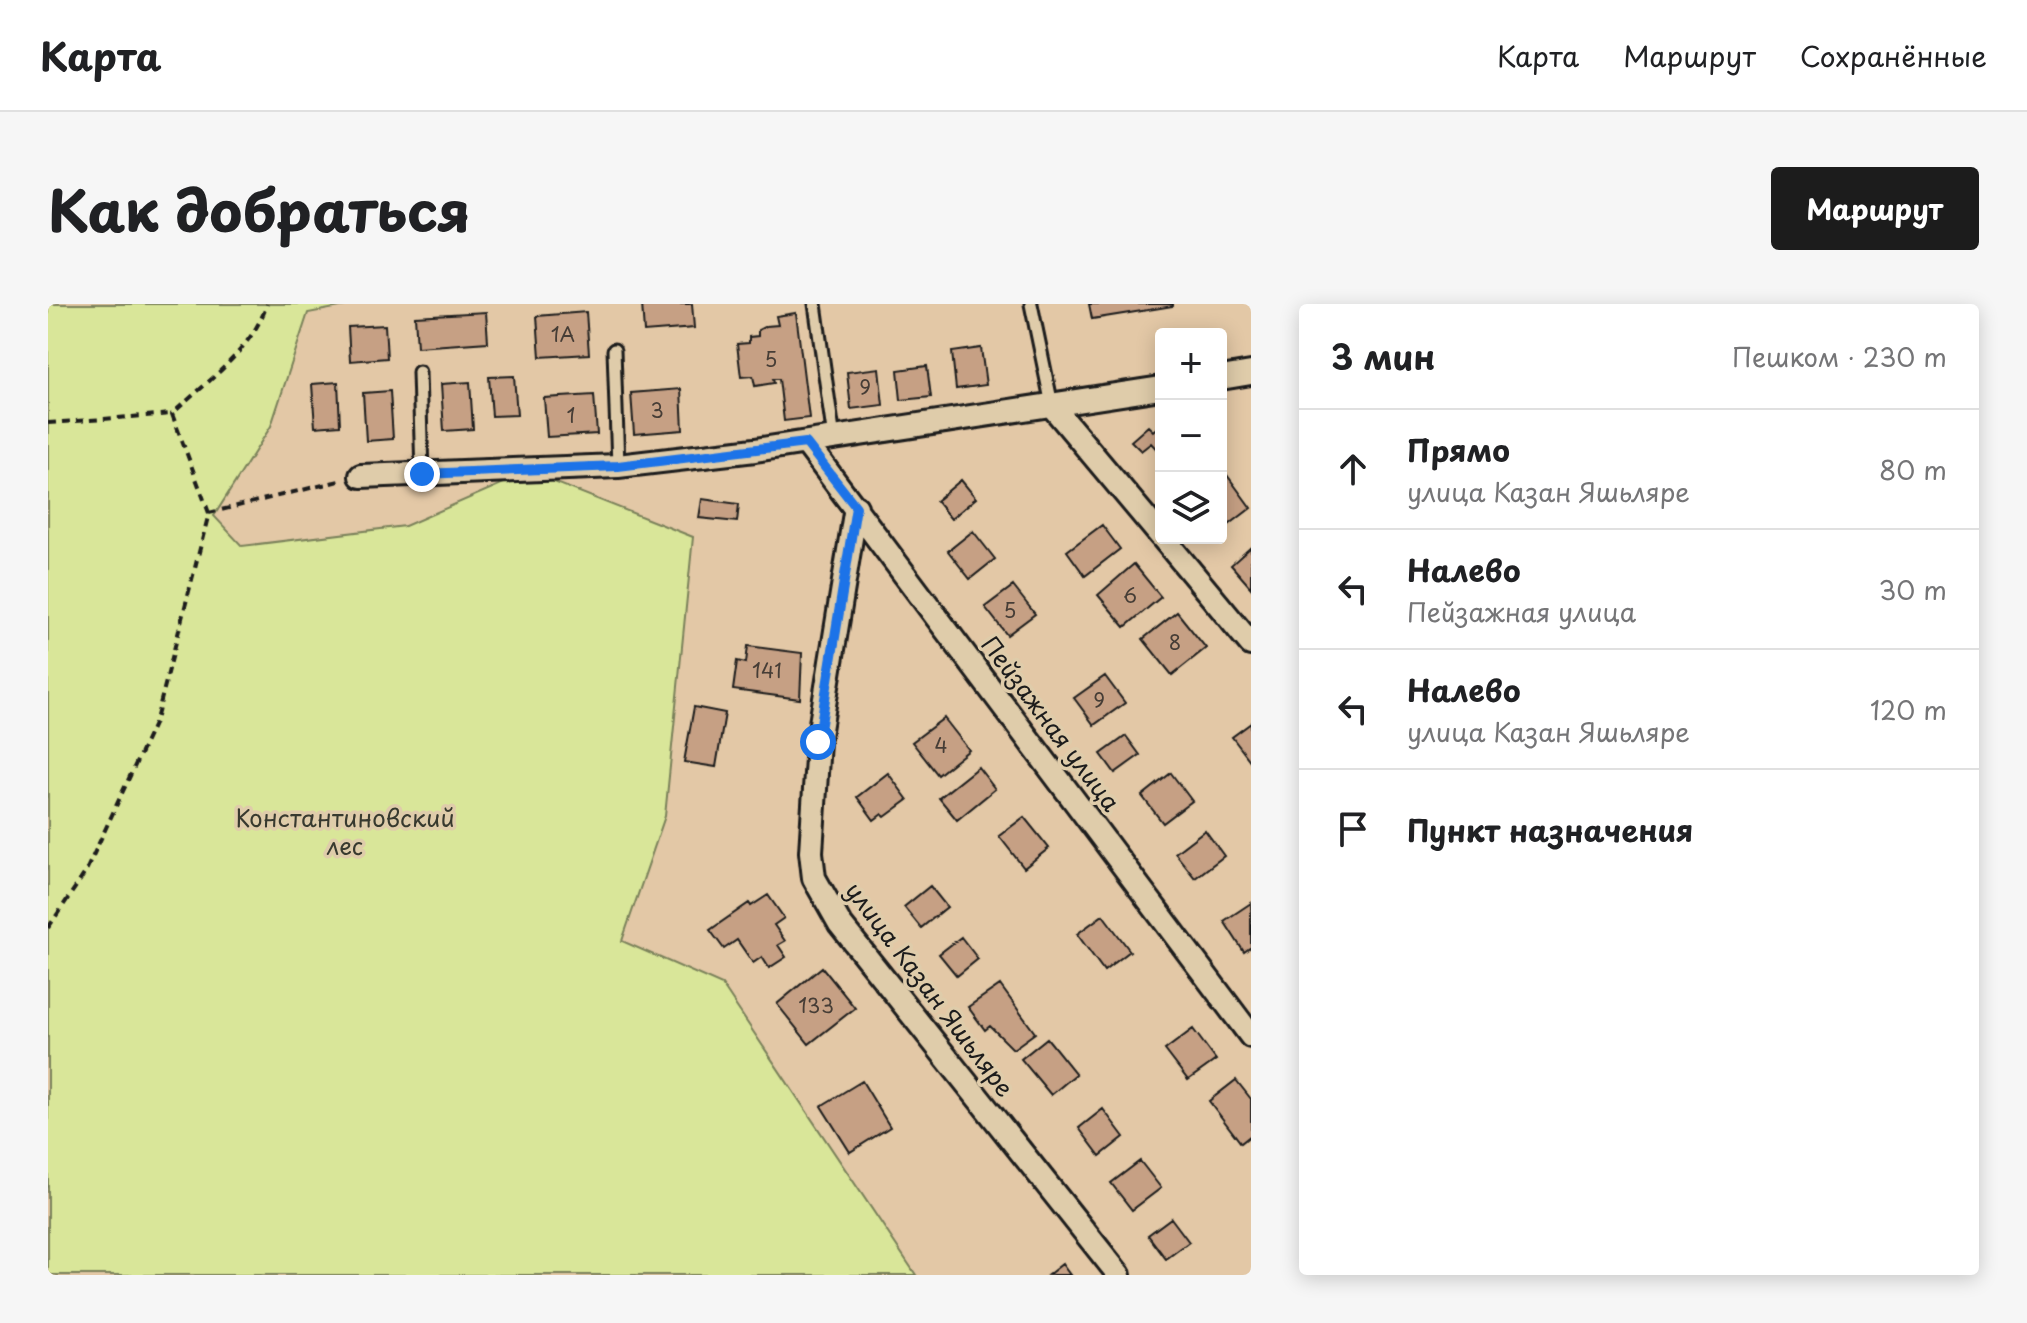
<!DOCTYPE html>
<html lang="ru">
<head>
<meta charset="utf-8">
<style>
  :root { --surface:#fff; --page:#f6f6f6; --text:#202124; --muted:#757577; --line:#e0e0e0; --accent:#1c1c1c }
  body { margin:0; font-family:"Playpen Sans",sans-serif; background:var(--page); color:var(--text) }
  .controls { position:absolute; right:24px; top:24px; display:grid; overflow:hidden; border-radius:8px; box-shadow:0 4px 20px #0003 }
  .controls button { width:72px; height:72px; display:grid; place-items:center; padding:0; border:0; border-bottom:2px solid var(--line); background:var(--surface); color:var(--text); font:40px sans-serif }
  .stop { position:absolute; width:24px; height:24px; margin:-18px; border:6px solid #1a73e8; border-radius:50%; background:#fff }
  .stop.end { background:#1a73e8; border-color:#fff; box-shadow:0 2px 8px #0008 }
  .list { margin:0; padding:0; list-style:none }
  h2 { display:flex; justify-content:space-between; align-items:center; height:104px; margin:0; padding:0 32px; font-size:34px }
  h2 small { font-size:26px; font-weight:400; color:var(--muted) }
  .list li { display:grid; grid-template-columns:52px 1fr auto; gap:24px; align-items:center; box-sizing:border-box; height:120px; padding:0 32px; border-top:2px solid var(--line) }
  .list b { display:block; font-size:30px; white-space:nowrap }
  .list p { margin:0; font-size:26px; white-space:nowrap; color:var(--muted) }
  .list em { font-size:26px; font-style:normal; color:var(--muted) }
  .icon { flex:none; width:44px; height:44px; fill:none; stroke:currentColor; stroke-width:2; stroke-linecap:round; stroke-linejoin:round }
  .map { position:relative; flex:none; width:1203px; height:971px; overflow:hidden; border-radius:8px }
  header { display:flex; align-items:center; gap:48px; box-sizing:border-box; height:112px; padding:0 40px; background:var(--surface); border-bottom:2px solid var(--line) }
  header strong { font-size:38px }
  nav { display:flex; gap:44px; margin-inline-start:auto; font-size:28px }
  .intro { display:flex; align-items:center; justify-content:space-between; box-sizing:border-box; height:192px; padding:0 48px }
  h1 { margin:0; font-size:56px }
  .button { padding:20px 36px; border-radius:8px; background:var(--accent); color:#fff; font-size:28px; font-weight:700 }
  main { display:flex; gap:48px; padding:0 48px }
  aside { flex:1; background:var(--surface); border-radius:8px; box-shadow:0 4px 20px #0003 }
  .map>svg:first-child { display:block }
  .green { fill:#d9e699; stroke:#7a815a; stroke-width:2 }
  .building { fill:#c6a084; stroke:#1c1c1c; stroke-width:2 }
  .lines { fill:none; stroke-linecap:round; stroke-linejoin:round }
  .service-casing { stroke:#1c1c1c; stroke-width:17 }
  .minor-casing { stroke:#1c1c1c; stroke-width:28 }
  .path { stroke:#1c1c1c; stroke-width:4; stroke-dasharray:8 6; stroke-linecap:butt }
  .service { stroke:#dfccaa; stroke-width:11 }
  .minor { stroke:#dfccaa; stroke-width:22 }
  .route { stroke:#1a73e8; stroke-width:10 }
  .labels { text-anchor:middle; stroke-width:7; stroke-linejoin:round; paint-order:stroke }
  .number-label { font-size:20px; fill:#463d36 }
  .street-label { font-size:24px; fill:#1c1c1c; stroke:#dfccaa }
  .park-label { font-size:24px; fill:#383a2f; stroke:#dfccaa }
</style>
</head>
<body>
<header>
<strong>Карта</strong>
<nav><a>Карта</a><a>Маршрут</a><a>Сохранённые</a></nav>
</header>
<div class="intro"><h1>Как добраться</h1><a class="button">Маршрут</a></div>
<main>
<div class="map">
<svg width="1203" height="971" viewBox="0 0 1203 971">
  <rect width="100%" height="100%" fill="#e3c8a6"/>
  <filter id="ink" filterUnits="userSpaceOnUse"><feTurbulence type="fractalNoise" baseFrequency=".0125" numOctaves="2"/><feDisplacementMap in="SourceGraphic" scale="16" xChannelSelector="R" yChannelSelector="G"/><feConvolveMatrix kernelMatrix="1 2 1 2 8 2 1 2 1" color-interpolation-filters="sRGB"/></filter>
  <g filter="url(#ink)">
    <path class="green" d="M0,0h308l-48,9 -37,113 -57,90 28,30 163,-20 124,-54 164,65 -28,279 -43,125 100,44 194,290h-868z"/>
    <path class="building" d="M594,0h50l2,24 -50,4z
      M1041,0h84v2l-81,13z
      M438,8l2,30 -71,5 -2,-31z
      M538,8l3,42 -49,3 -3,-41z
      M748,9l13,105 -25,3 -5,-42h-6l1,4 -19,3 -2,-10 -12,1 -4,-33 12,-1v-6l9,-1v-6l8,-4 12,-1 -2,-9z
      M337,21l2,33 -37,3 -2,-34z
      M933,44l5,37 -30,4 -4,-37z
      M879,62l4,31 -30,3 -3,-30z
      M831,64l4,37 -32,4 -4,-37z
      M466,72l3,39 -25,1 -3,-39z
      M290,78l2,43 -25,2 -3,-43z
      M422,78l3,47 -29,2 -3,-47z
      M633,85l2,41 -49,4 -3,-41z
      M342,87l3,48 -27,2 -3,-48z
      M546,91l3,39 -50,3 -3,-39z
      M1113,120v30l-10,-11 -10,8 -10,-10 17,-15 5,5z
      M1179,171l24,33 -30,23v-52z
      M913,176l15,18 -25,21 -15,-18z
      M654,195l37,5 -2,18 -38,-4z
      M1054,221l18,24 -35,27 -18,-25z
      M925,227l22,28 -25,20 -22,-28z
      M1203,243v41l-20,-23z
      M1086,260l27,33 -36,30 -27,-32z
      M965,282l22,28 -28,21 -22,-28z
      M1129,308l29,36 -34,27 -29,-36z
      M700,342l54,7 -2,46 -67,-9 4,-29 9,2z
      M1057,372l20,27 -31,22 -20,-27z
      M646,403l31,6 -9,54 -32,-5z
      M896,414l25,32 -31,25 -26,-33z
      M1203,419v39l-19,-25z
      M1078,432l14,19 -25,18 -14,-19z
      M930,463l17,22 -38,31 -18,-22z
      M840,469l20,27 -23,17 -3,-3 -8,6 -17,-23z
      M1123,469l21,28 -29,22 -21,-27z
      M976,513l25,31 -25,20 -25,-32z
      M1157,526l19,26 -29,22 -20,-25z
      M882,582l17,21 -26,21 -17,-21z
      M720,591l16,23 -10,7 11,16 -7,4 8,12 -17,11 -7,-11 -9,6 -16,-23 -13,9 -14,-19 39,-27 2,3z
      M1203,599v44l-7,5 -20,-31z
      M1055,611l27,36 -26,20 -27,-37z
      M913,633l17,22 -21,17 -18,-22z
      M774,663l33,41 -46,36 -32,-40z
      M952,681l35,48 -22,16 -23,-23 -5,4 -17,-23z
      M1145,725l23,31 -28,20 -23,-30z
      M999,734l29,36 -25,21 -30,-36z
      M1188,776l15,19v36l-10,8 -32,-42z
      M814,777l28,46 -40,25 -29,-46z
      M1055,805l21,28 -24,19 -21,-28z
      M1092,857l21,27 -29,22 -21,-27z
      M1123,914l18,24 -23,17 -18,-24z
      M1014,960l8,11h-22z"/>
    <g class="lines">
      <g class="service-casing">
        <path id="service" d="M767,0l19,135
          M983,0l21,101
          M566,46l4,116
          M371,68l3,102"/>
      </g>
      <g class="minor-casing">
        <path id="minor" d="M1173,74l30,-5
          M1004,102l109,130
          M758,139l445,593
          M313,172l257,-10 137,-16 406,-62
          M808,203l-38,235 -7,110 3,26 26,46 279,351
          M1115,234l88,106"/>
      </g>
      <path class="path" d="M0,119l124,-9
        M161,209l-37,-99c35,-32 80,-64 95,-110
        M0,624l37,-55 71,-153 53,-207 134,-33"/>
      <use href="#service" class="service"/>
      <use href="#minor" class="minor"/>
    </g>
  </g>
  <g class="lines" filter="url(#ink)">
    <path class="route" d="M374,170l196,-8 188,-23 50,64 -38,235"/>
  </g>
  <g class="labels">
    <g class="number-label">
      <text x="515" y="38">1А</text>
      <text x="723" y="63">5</text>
      <text x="817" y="91">9</text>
      <text x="609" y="114">3</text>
      <text x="523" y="119">1</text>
      <text x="1082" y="299">6</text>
      <text x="962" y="314">5</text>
      <text x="1127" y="346">8</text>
      <text x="719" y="374">141</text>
      <text x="1051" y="404">9</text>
      <text x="893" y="449">4</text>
      <text x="768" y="709">133</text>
    </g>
    <g class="street-label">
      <text transform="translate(1002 420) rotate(53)" y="8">Пейзажная улица</text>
      <text transform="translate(881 686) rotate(53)" y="8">улица Казан Яшьляре</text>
    </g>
    <g class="park-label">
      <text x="297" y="523">Константиновский<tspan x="297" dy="28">лес</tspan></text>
    </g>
  </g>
</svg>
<div class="controls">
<button>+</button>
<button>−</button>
<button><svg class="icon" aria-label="layers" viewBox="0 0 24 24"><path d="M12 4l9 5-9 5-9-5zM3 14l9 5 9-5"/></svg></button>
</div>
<div class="stop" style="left:770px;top:438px"></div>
<div class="stop end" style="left:374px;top:170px"></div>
</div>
<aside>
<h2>3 мин<small>Пешком · 230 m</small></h2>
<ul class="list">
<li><svg class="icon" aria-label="ahead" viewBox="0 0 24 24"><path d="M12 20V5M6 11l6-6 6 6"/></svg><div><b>Прямо</b><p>улица Казан Яшьляре</p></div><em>80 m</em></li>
<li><svg class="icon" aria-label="left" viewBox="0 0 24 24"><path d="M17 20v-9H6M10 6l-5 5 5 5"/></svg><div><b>Налево</b><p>Пейзажная улица</p></div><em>30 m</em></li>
<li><svg class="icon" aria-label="left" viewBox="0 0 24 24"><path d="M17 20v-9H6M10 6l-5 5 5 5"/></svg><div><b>Налево</b><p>улица Казан Яшьляре</p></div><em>120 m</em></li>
<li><svg class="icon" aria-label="arrive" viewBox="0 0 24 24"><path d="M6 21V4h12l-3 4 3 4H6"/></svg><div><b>Пункт назначения</b></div></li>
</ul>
</aside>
</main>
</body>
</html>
